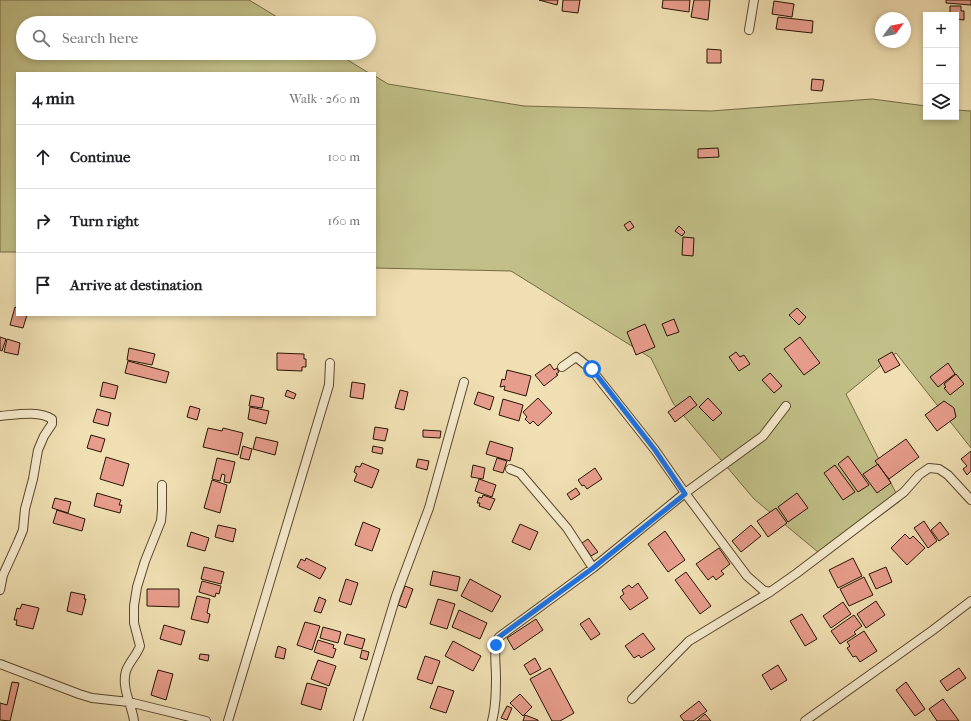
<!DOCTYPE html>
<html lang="en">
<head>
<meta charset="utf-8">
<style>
  :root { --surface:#fff; --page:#f6f6f6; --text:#202124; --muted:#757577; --line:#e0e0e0 }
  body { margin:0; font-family:"IM FELL French Canon",serif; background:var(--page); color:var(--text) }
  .controls { position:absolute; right:12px; top:12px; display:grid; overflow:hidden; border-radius:0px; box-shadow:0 2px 6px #0003 }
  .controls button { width:36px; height:36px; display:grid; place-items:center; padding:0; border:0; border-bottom:1px solid var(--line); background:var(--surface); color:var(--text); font:20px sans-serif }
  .compass { position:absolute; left:875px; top:12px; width:36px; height:36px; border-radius:50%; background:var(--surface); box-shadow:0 2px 6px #0003; rotate:57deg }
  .stop { position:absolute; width:12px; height:12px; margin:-9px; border:3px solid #1a73e8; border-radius:50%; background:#fff }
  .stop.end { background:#1a73e8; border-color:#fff; box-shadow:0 1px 4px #0008 }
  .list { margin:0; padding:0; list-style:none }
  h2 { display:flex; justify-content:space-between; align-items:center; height:52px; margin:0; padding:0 16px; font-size:17px }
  h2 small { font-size:13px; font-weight:400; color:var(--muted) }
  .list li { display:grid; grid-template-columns:26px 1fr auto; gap:12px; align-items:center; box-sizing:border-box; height:64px; padding:0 16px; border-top:1px solid var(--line) }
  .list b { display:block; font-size:15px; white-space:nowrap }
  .list em { font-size:13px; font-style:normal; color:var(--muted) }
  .icon { flex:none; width:22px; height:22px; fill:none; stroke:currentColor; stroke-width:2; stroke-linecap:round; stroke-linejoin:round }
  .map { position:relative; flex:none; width:971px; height:721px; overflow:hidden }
  .search { position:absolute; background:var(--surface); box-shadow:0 2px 6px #0003; left:16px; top:16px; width:360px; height:44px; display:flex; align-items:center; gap:10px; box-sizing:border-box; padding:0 14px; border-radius:22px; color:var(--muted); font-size:15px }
  .panel { position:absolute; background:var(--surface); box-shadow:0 2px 6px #0003; left:16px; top:72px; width:360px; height:244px; border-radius:0px }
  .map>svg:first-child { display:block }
  .green { fill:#c1bf87; stroke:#746a44 }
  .building { fill:#e79d8c; stroke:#271401 }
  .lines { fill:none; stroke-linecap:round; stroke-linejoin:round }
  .minor-casing { stroke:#59472d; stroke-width:10 }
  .minor { stroke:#f5eacd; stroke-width:8 }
  .route { stroke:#1a73e8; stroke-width:5 }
</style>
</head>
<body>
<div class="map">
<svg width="971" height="721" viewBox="0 0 971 721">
  <rect width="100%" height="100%" fill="#efdfb2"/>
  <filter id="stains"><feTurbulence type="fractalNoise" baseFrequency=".005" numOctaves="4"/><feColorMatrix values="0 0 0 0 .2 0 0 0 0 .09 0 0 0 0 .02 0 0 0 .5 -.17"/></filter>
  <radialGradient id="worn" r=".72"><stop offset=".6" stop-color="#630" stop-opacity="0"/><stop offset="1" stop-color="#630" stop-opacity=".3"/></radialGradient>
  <path class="green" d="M0,0h249l38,23h-264v30h313l33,20h-352v179h-17z
    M375,76l13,8 136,22 187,5 161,-12 54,7v11h30v-7l15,1v337l-75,-95 -50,41 54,107 -76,56 -70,-58 -81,-96 -22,-45 -140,-87 -136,-3z"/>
  <path class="building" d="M539,0h19l-1,5z
    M563,0h17l-2,13 -16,-2z
    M663,0h27l-1,12 -27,-4z
    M694,0h16l-2,20 -17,-3z
    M946,0h25v5l-25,-2z
    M774,1l20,3 -2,13 -20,-3z
    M950,6h11v5h3v9l-8,-1v-4h-6z
    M778,17l35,4 -1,12 -36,-4z
    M707,49l14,1v13h-14z
    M812,79l12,1 -2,11 -11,-1z
    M718,148l1,9 -21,1v-9z
    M630,221l4,6 -6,4 -4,-6z
    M679,226l6,6 -3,4 -7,-5z
    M683,237l11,1 -1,18 -11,-1z
    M15,307l2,1v7h10l-4,13 -13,-3z
    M797,308l9,9 -7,8 -10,-10z
    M674,319l5,13 -12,4 -5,-12z
    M645,324l10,23 -19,8 -9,-23z
    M0,337l6,2 -4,12 -2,-1z
    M800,337l20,26 -16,12 -20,-26z
    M7,339l13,4 -2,12 -14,-3z
    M129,348l26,6 -3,11 -25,-5z
    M736,352l4,5 4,-2 6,9 -11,7 -10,-14z
    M892,352l8,13 -15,8 -7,-13z
    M277,353l27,1v5h2v8h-4v4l-25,-1z
    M128,361l41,11 -3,11 -41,-10z
    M948,363l7,11 -17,13 -8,-10z
    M550,364l4,6 3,-2 2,4 -3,2 2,1 -14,11 -9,-11z
    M507,370l24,6 -5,20 -22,-6 1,-4 -5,1 2,-8 3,1z
    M770,373l12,13 -8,7 -12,-13z
    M956,374l8,10 -14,11 -6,-7 2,-1 -2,-3z
    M103,382l15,4 -3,13 -15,-3z
    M352,382l13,2 -2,15 -13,-2z
    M287,390l9,4 -2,5 -9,-3z
    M400,390l8,2 -4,18 -9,-2z
    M478,392l16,5 -4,13 -16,-6z
    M251,395l13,3 -2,10 -13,-2z
    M690,396l7,9 -22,17 -7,-10z
    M538,398l14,15 -14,13 -5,-5 -3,3 -5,-5 2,-2 -4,-5z
    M708,398l14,15 -9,8 -14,-14z
    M503,399l20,6 -4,16 -20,-6z
    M944,401l10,7 2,9 -19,14 -12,-16z
    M190,406l10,3 -3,11 -10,-3z
    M250,407l19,4 -3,13 -18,-5z
    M97,409l14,4 -3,13 -15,-4z
    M375,427l13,2 -3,12 -12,-2z
    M208,428l14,3 1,-3 20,5 -5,22 -35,-8z
    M423,430l18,1 -1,7 -17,-1z
    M91,435l14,4 -4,13 -14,-4z
    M256,437l22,5 -3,13 -22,-6z
    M906,439l13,18 -30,22 -14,-18z
    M490,441l23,7 -3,13 -24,-7z
    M243,446l9,3 -3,11 -9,-2z
    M373,446l10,2 -1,6 -10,-2z
    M971,451v20l-4,4 -4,-6 4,-3 -6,-7z
    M848,456l21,29 -11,7 -20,-28z
    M106,457l23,7 -6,22 -23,-7z
    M217,458l18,4 -5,21 -6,-1 1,-7 -3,-1 -2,7 -8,-2z
    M497,458l10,3 -4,12 -10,-3z
    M418,459l11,2 -2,9 -11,-3z
    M362,463l17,7 -7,18 -18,-7 3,-7 -3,-2 2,-6 4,1z
    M878,464l13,19 -14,10 -14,-19z
    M473,465l12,3 -2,11 -12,-2z
    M835,465l20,27 -12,8 -19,-27z
    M595,468l7,11 -15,10 -3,-4 -2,1 -4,-6z
    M479,479l17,6 -4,12 -17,-6z
    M212,480l15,5 -7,28 -16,-5z
    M576,488l4,6 -9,6 -4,-6z
    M97,493l24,7 -2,5h3l-2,8 -26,-7z
    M797,493l11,15 -20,14 -10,-15z
    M483,495l12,4 -5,11 -11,-4 1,-3h-3l2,-6 3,1z
    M55,498l16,4 -3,11 -16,-5z
    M776,508l11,15 -19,14 -11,-16z
    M57,510l28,9 -3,12 -29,-8z
    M924,521l13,20 -9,7 -14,-20z
    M363,522l17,7 -8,22 -17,-6z
    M940,522l9,12 -10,7 -8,-11z
    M520,524l18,8 -8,18 -18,-8z
    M218,525l18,4 -3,13 -18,-5z
    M751,525l10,11 -20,16 -9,-11z
    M665,531l20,29 -17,12 -20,-28z
    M191,532l18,6 -4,13 -18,-5z
    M905,534l5,5 3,-3 12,12 -18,17 -16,-17z
    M588,539l10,13 -7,4 -9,-13z
    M719,548l11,16 -9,7 3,3 -8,6 -3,-4 -5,4 -12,-16z
    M306,558l20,10 -6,11 -23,-12 4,-8 4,2z
    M853,558l9,18 -24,12 -9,-18z
    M204,567l20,5 -3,12 -20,-5z
    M886,567l6,15 -16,7 -7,-15z
    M433,571l27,6 -3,14 -27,-6z
    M686,572l25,34 -11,8 -25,-34z
    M864,577l9,18 -24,11 -9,-17z
    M346,579l12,4 -7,22 -12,-4z
    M470,579l31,17 -9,16 -31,-16z
    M202,581l19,5 -2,8 -3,-1 -1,4 -16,-5z
    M638,583l10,15 -18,12 -10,-13 4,-3 -2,-4 7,-5 3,3z
    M405,586l8,3 -7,19 -8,-3z
    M147,589h32v18l-32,-1z
    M71,592l14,3 -1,4h2l-4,16 -15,-4z
    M197,596l13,3 -3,14 3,1 -2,9 -17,-4z
    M319,597l7,3 -5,13 -7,-2z
    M438,599l17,5 -8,25 -17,-5z
    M876,601l9,14 -19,13 -9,-14z
    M843,602l8,12 -20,14 -8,-12z
    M22,604l17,4 -6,21 -17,-4 1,-5h-3l3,-12 3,1z
    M459,610l28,13 -7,16 -28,-12z
    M802,614l15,25 -12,7 -15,-25z
    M854,615l8,11 -8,6 2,2 -16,10 -9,-13z
    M589,618l11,16 -9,6 -11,-16z
    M536,619l7,11 -29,20 -7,-12z
    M305,622l15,4 -8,24 -15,-5z
    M164,625l21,6 -4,14 -21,-6z
    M323,627l18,5 -3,11 -18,-5z
    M864,631l13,20 -17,11 -4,-6 -3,1 -6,-9 3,-2 -3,-4z
    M643,633l12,16 -14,9 -2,-3 -5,3 -9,-12z
    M347,634l18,5 -3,10 -18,-5z
    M318,640l16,5 -1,3 3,1 -3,9 -19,-6z
    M453,641l28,15 -8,15 -28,-15z
    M278,646l8,3 -2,10 -9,-2z
    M362,650l7,2 -2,8 -7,-2z
    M200,654l9,1 -1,6 -9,-2z
    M425,656l15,5 -8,23 -15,-5z
    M535,658l6,11 -11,6 -6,-10z
    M318,660l18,6 -7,20 -18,-7z
    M778,665l9,15 -16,10 -9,-15z
    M550,668l24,45 -14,8h-8l-22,-42z
    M959,668l7,10 -19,13 -7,-10z
    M158,670l15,4 -7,26 -15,-5z
    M12,682l7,1 -9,38 -10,-1v-17l7,2z
    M906,682l19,27 -10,7 -19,-26z
    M307,683l20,5 -6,22 -20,-6z
    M438,686l16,5 -8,22 -16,-5z
    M520,694l12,13 -9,9 -13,-13z
    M943,699l16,22h-22l-8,-12z
    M699,701l8,10 -14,10h-9l-4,-5z
    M507,706l5,2 -5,12 -6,-2z
    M705,714l6,7h-14z
    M525,715l13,5v1h-15z"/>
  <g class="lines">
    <g class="minor-casing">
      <path id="minor" d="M749,30l5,-30
        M562,367l14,-10 15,12 64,81 30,43 62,83 16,14 7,2
        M0,416c15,-1 38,-6 52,3v5l-8,12 -6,14 -5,29 -8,30 -2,21 -5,12 -15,33 -3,15
        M510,469l10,4 47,55 26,40
        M0,664l79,30 13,4 37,4 77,19
        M632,699l57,-58 81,-49 27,-19 107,-81 15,-17 10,-7 10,1 9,6 23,25
        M134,721c-2,-16 -13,-33 -8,-50 3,-9 11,-16 14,-25l-6,-23v-17l3,-19 8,-26 16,-40 1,-11v-25
        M228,721l101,-336 1,-22
        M358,721l38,-125 33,-88 35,-126
        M492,721c4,-14 4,-29 4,-44 0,-14 -3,-26 3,-40l94,-69 92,-75 78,-57 23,-30
        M805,721l128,-91 38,-29"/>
    </g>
    <use href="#minor" class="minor"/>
  </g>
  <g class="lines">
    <path class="route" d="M496,645l3,-8 94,-69 92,-74 -30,-44 -63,-81"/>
  </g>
  <rect width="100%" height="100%" filter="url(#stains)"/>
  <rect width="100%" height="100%" fill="url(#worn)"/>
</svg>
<div class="controls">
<button>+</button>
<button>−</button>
<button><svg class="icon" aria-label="layers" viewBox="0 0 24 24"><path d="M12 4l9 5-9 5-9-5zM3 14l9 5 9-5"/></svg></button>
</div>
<svg class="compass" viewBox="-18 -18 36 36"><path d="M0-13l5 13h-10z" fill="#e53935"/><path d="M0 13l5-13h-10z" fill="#757577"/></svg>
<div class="stop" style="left:592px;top:369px"></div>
<div class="stop end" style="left:496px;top:645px"></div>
<div class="search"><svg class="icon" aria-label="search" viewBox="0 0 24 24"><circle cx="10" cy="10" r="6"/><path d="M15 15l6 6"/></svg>Search here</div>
<section class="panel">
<h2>4 min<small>Walk · 260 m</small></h2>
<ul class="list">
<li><svg class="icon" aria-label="ahead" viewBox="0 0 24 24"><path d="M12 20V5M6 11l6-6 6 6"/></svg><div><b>Continue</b></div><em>100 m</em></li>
<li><svg class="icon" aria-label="right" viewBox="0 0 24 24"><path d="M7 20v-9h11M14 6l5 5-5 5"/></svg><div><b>Turn right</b></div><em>160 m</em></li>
<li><svg class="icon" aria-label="arrive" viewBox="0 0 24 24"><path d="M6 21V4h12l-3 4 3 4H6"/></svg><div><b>Arrive at destination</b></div></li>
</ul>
</section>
</div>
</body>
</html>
